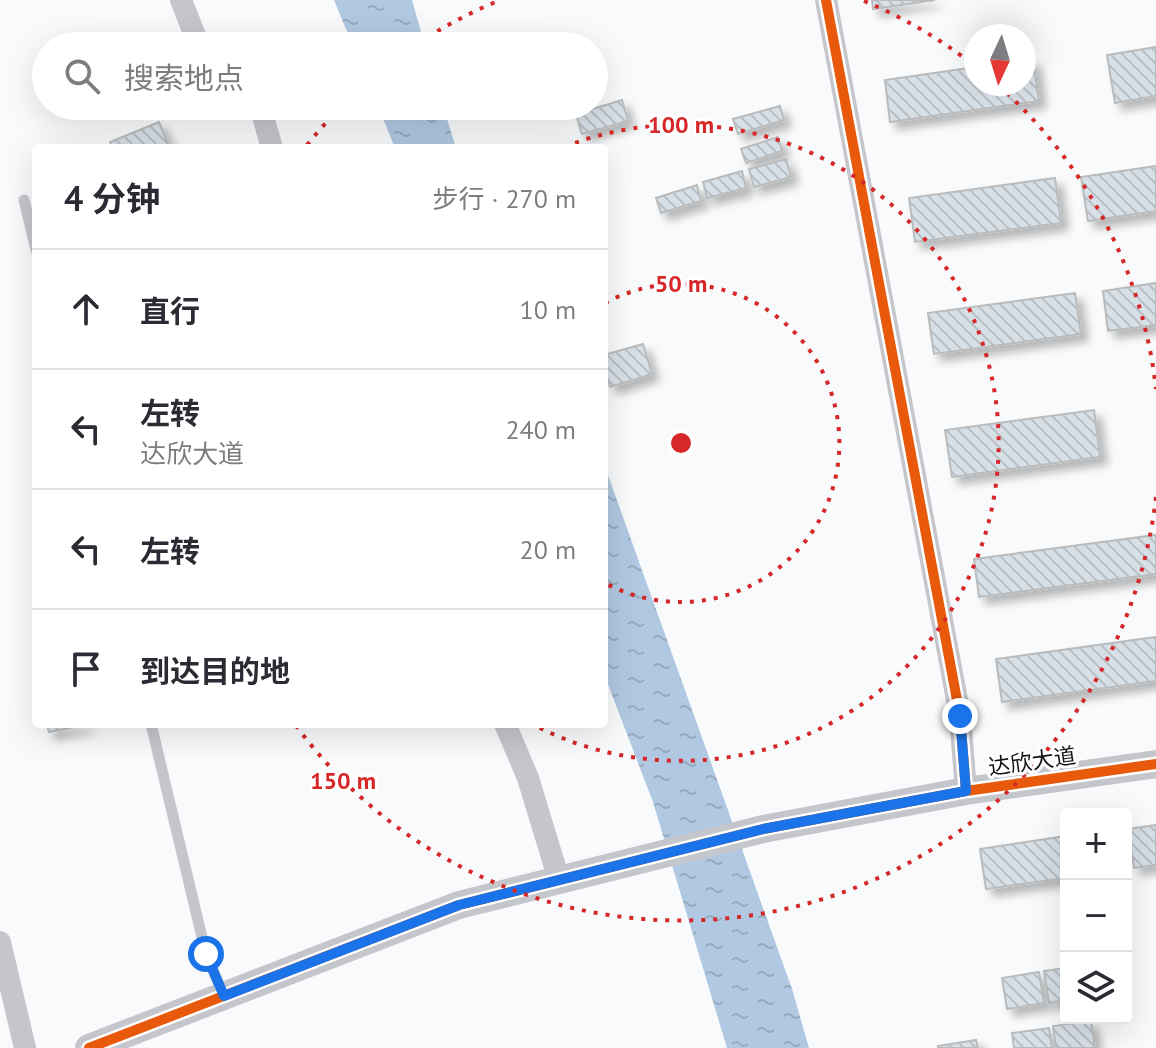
<!DOCTYPE html>
<html lang="zh">
<head>
<meta charset="utf-8">
<style>
  :root { --surface:#fff; --page:#f7f7f7; --text:#2b2b33; --muted:#7c7c81; --line:#e1e1e2 }
  body { margin:0; font-family:"PT Sans","Noto Sans SC",sans-serif; background:var(--page); color:var(--text) }
  .controls { position:absolute; right:24px; bottom:24px; display:grid; overflow:hidden; border-radius:8px; box-shadow:0 8px 32px #0002 }
  .controls button { width:72px; height:72px; display:grid; place-items:center; padding:0; border:0; border-bottom:2px solid var(--line); background:var(--surface); color:var(--text); font:40px sans-serif }
  .compass { position:absolute; left:964px; top:24px; width:72px; height:72px; border-radius:50%; background:var(--surface); box-shadow:0 8px 32px #0002; rotate:184deg }
  .stop { position:absolute; width:24px; height:24px; margin:-18px; border:6px solid #1a73e8; border-radius:50%; background:#fff }
  .stop.end { background:#1a73e8; border-color:#fff; box-shadow:0 2px 8px #0008 }
  .list { margin:0; padding:0; list-style:none }
  h2 { display:flex; justify-content:space-between; align-items:center; height:104px; margin:0; padding:0 32px; font-size:34px }
  h2 small { font-size:26px; font-weight:400; color:var(--muted) }
  .list li { display:grid; grid-template-columns:52px 1fr auto; gap:24px; align-items:center; box-sizing:border-box; height:120px; padding:0 32px; border-top:2px solid var(--line) }
  .list b { display:block; font-size:30px; white-space:nowrap }
  .list p { margin:0; font-size:26px; white-space:nowrap; color:var(--muted) }
  .list em { font-size:26px; font-style:normal; color:var(--muted) }
  .icon { flex:none; width:44px; height:44px; fill:none; stroke:currentColor; stroke-width:2; stroke-linecap:round; stroke-linejoin:round }
  .map { position:relative; flex:none; width:1156px; height:1048px; overflow:hidden }
  .search { position:absolute; background:var(--surface); box-shadow:0 8px 32px #0002; left:32px; top:32px; width:576px; height:88px; display:flex; align-items:center; gap:20px; box-sizing:border-box; padding:0 28px; border-radius:44px; color:var(--muted); font-size:30px }
  .panel { position:absolute; background:var(--surface); box-shadow:0 8px 32px #0002; left:32px; top:144px; width:576px; height:584px; border-radius:8px }
  .map>svg:first-child { display:block }
  .water { fill:url(#water-ripples) }
  .building { fill:url(#building-back-hatch); stroke:#babbbc; stroke-width:2; filter:url(#shadow) }
  .lines { fill:none; stroke-linecap:round; stroke-linejoin:round }
  .service { stroke:#c4c6cc; stroke-width:11 }
  .minor { stroke:#c4c6cc; stroke-width:22 }
  .tertiary { stroke:#c4c6cc; stroke-width:28 }
  .cycleway-casing { stroke:#fff; stroke-width:15 }
  .cycleway { stroke:#e8590c; stroke-width:10 }
  .route { stroke:#1a73e8; stroke-width:10 }
  .ring { fill:none; stroke:#d62828; stroke-width:4; stroke-dasharray:4 8 }
  .labels { text-anchor:middle; stroke-width:6; stroke-linejoin:round; paint-order:stroke }
  .street-label { font-size:22px; fill:#121314; stroke:#fff }
  .centre { fill:#d62828; stroke:#fff; stroke-width:4 }
  .ring-label { font-size:24px; text-anchor:middle; font-weight:bold; fill:#d62828; stroke:#fff; stroke-width:6; stroke-linejoin:round; paint-order:stroke }
</style>
</head>
<body>
<div class="map">
<svg width="1156" height="1048" viewBox="0 0 1156 1048">
  <defs>
    <pattern id="water-ripples" width="26" height="14" patternUnits="userSpaceOnUse" patternTransform="scale(2)"><rect width="26" height="14" fill="#b0c8e1"/><path d="M2 4q2-2 4 0t4 0M15 11q2-2 4 0t4 0" fill="none" stroke="#96abc0"/></pattern>
    <pattern id="building-back-hatch" width="6" height="6" patternUnits="userSpaceOnUse" patternTransform="scale(2)"><rect width="6" height="6" fill="#d8e0e7"/><path d="M-1 5l2 2M0 0l6 6M5-1l2 2" fill="none" stroke="#b8bfc5"/></pattern>
    <filter id="shadow"><feDropShadow dx="7" dy="7" stdDeviation="4" flood-color="#0004"/></filter>
  </defs>
  <rect width="100%" height="100%" fill="#f8fafb"/>
  <path class="water" d="M334,0h78l13,46h-72z
    M378,106h65l13,42h-61z
    M604,464l188,525 17,59h-82l-74,-246 -49,-128z"/>
  <path class="building" d="M872,0h63l-62,9z
    M1156,47v49l-41,7 -8,-48z
    M1033,60l6,41 -149,21 -5,-42 91,-13v17h48v-23z
    M622,100l6,21 -46,13 -6,-20z
    M780,106l4,14 -46,14 -5,-15z
    M159,122l11,26h-58l-2,-6z
    M778,137l4,14 -36,12 -5,-14z
    M786,159l5,18 -37,10 -5,-18z
    M1156,166v45l-68,10 -7,-44z
    M742,171l4,17 -39,10 -4,-16z
    M1055,178l6,45 -146,19 -6,-44z
    M697,185l4,16 -40,12 -5,-15z
    M1156,283v42l-48,6 -5,-40z
    M1075,293l6,41 -147,20 -6,-41z
    M643,344l9,30 -42,13 -6,-20v-12z
    M1094,410l6,47 -148,20 -7,-47z
    M1156,535v39l-177,23 -5,-38z
    M1156,637v44l-154,21 -6,-43z
    M47,724h42l-40,8z
    M1156,825v40l-22,3 -6,-39z
    M1066,836v42l-80,11 -6,-40z
    M1066,968v32l-17,3 -5,-32z
    M1039,972l5,31 -37,6 -5,-31z
    M1091,1021l4,27h-39l-3,-22z
    M1049,1028l3,20h-38l-2,-15z
    M976,1040l2,8h-40v-2z"/>
  <g class="lines">
    <path class="service" d="M24,200l12,50
      M151,724l55,230 18,42"/>
    <path class="minor" d="M181,0l18,46
      M826,0l134,716 6,75
      M260,106l12,42
      M505,724l23,54 31,102
      M0,942l25,106"/>
    <path class="tertiary" d="M89,1048l370,-143 304,-76 203,-38 190,-27"/>
    <g class="cycleway-casing">
      <path id="cycleway" d="M826,0l134,716 6,75
        M89,1048l370,-143 304,-76 203,-38 190,-27"/>
    </g>
    <use href="#cycleway" class="cycleway"/>
  </g>
  <g class="lines">
    <path class="route" d="M206,954l18,42 235,-91 304,-76 203,-38 -6,-75"/>
  </g>
  <g class="ring">
    <path d="M605 303A159 159 0 1 1 605 583"/>
    <path d="M564 147A318 318 0 1 1 534 725"/>
    <path d="M1156 497A478 478 0 0 1 297 727M307 145A478 478 0 0 1 340 108M417 44A478 478 0 0 1 498 1M864 1A478 478 0 0 1 975 66M998 85A478 478 0 0 1 1156 389"/>
  </g>
  <g class="labels">
    <g class="street-label">
      <text transform="translate(1032 761) rotate(-8)" y="8">达欣大道</text>
    </g>
  </g>
  <circle cx="681" cy="443" r="12" class="centre"/>
  <g class="ring-label">
    <text x="681" y="133">100 m</text>
    <text x="681" y="292">50 m</text>
    <text x="343" y="789">150 m</text>
  </g>
</svg>
<div class="controls">
<button>+</button>
<button>−</button>
<button><svg class="icon" aria-label="layers" viewBox="0 0 24 24"><path d="M12 4l9 5-9 5-9-5zM3 14l9 5 9-5"/></svg></button>
</div>
<svg class="compass" viewBox="-18 -18 36 36"><path d="M0-13l5 13h-10z" fill="#e53935"/><path d="M0 13l5-13h-10z" fill="#7c7c81"/></svg>
<div class="stop" style="left:206px;top:954px"></div>
<div class="stop end" style="left:960px;top:716px"></div>
<div class="search"><svg class="icon" aria-label="search" viewBox="0 0 24 24"><circle cx="10" cy="10" r="6"/><path d="M15 15l6 6"/></svg>搜索地点</div>
<section class="panel">
<h2>4 分钟<small>步行 · 270 m</small></h2>
<ul class="list">
<li><svg class="icon" aria-label="ahead" viewBox="0 0 24 24"><path d="M12 20V5M6 11l6-6 6 6"/></svg><div><b>直行</b></div><em>10 m</em></li>
<li><svg class="icon" aria-label="left" viewBox="0 0 24 24"><path d="M17 20v-9H6M10 6l-5 5 5 5"/></svg><div><b>左转</b><p>达欣大道</p></div><em>240 m</em></li>
<li><svg class="icon" aria-label="left" viewBox="0 0 24 24"><path d="M17 20v-9H6M10 6l-5 5 5 5"/></svg><div><b>左转</b></div><em>20 m</em></li>
<li><svg class="icon" aria-label="arrive" viewBox="0 0 24 24"><path d="M6 21V4h12l-3 4 3 4H6"/></svg><div><b>到达目的地</b></div></li>
</ul>
</section>
</div>
</body>
</html>
